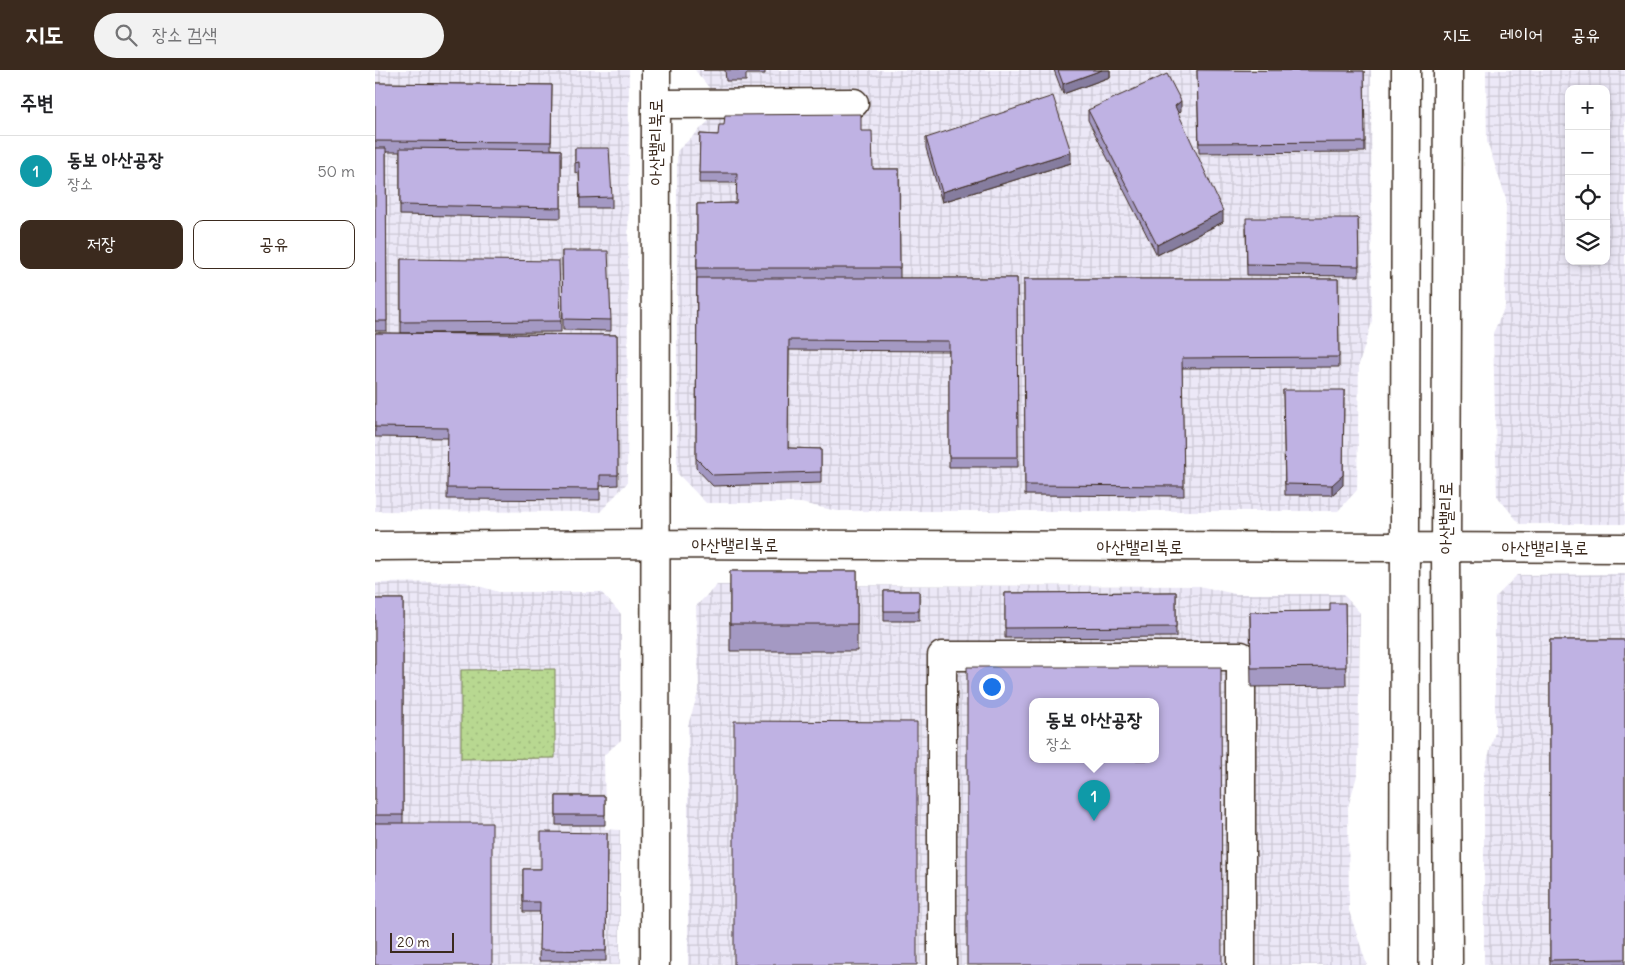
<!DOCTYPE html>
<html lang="ko">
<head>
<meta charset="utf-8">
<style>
  :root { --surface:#fff; --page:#f2f2f2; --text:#202124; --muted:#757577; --line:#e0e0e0; --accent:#3b2a1e }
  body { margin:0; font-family:Delius,"Poor Story",sans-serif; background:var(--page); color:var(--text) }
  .controls { position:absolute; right:15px; top:15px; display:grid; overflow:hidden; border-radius:10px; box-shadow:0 2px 8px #0003 }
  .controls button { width:45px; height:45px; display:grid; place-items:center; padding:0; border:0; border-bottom:1px solid var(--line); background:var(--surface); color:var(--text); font:25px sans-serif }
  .scale { position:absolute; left:15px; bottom:12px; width:64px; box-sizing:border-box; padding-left:5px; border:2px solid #3b2a1e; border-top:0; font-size:14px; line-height:18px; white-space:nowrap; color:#3b2a1e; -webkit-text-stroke:4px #fff; paint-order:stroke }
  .you { position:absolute; left:616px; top:616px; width:18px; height:18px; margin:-12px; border:4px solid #fff; border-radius:50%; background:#1a73e8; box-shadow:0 0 0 8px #1a73e833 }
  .badge { display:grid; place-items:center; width:32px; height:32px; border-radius:50%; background:var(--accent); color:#fff; font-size:16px; font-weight:700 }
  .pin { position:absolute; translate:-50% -41px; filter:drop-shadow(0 1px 2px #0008) }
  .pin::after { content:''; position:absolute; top:26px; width:18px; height:15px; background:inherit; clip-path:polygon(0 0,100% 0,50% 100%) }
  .popup { position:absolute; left:654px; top:628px; width:130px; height:65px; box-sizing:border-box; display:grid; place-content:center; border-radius:10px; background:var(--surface); filter:drop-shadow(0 1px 4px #0005); font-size:16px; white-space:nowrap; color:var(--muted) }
  .popup b { font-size:19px; color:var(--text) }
  .popup::after { content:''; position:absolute; left:50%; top:100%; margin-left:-10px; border:10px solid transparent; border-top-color:var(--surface) }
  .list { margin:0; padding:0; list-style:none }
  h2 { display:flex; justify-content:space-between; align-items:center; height:65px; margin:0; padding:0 20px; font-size:21px }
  h2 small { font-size:16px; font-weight:400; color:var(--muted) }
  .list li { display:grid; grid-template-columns:32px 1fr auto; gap:15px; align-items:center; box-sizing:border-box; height:70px; padding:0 20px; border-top:1px solid var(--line) }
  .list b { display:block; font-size:19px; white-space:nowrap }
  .list p { margin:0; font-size:16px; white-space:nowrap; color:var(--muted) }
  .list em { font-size:16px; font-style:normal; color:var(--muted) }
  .actions { display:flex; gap:10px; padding:15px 20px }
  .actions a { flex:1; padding:11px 0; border:1px solid var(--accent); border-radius:10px; text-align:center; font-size:18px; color:var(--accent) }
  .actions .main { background:var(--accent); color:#fff }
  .icon { flex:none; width:28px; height:28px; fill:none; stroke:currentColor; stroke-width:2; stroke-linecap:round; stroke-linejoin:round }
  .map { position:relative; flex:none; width:1250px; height:895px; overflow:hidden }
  header { display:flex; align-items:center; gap:30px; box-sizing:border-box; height:70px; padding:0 25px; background:var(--accent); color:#fff }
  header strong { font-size:24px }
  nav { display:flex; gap:28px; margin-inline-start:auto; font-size:18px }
  .search { width:350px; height:45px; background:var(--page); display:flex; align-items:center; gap:12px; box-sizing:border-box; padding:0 18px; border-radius:28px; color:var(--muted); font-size:19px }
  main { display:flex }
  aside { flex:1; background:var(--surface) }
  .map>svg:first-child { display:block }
  .industrial { fill:url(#industrial-grid); fill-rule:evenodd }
  .park { fill:url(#park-dots); stroke:#7a8158 }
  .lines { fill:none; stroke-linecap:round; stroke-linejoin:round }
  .minor-casing { stroke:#3b2a1e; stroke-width:31 }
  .minor { stroke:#fff; stroke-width:28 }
  .wall { fill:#a499c3; stroke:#3b2a1e }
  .shaded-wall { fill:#867d9f; stroke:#3b2a1e }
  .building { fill:#bfb2e3; stroke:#3b2a1e; fill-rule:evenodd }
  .labels { text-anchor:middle; stroke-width:4; stroke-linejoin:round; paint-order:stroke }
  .street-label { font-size:18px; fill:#3b2a1e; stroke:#fff }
</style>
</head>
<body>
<header>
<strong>지도</strong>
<div class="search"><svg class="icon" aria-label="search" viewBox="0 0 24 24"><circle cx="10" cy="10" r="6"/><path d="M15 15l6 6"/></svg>장소 검색</div>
<nav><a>지도</a><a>레이어</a><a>공유</a></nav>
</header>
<main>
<aside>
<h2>주변<small></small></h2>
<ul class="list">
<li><span class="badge" style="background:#0f9aa8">1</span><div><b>동보 아산공장</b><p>장소</p></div><em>50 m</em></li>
</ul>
<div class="actions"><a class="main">저장</a><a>공유</a></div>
</aside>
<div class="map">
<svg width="1250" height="895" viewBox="0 0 1250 895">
  <defs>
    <pattern id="industrial-grid" width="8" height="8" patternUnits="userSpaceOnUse" patternTransform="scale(1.25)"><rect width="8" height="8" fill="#ece8f7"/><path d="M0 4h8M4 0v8" fill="none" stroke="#cbc7d3"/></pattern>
    <pattern id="park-dots" width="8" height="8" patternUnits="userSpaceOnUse" patternTransform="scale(1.25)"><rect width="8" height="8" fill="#b8d891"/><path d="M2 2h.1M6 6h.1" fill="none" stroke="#9fba7d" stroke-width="1.8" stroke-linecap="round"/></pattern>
  </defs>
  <rect width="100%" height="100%" fill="#fff"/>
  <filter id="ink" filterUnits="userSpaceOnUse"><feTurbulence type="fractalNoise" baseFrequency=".02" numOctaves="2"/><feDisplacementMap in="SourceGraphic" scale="10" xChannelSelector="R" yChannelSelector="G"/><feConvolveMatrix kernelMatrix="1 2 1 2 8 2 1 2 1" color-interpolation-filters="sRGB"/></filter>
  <g filter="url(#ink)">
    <path class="industrial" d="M0,0h254l-2,413 -27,29 -225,-1z
      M320,0h676l1,252 -13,42 -2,126 -19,21h-501l-36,-8h-95l-29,-30v-322l36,-34h150l-3,-27 -150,-1z
      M1111,0h139v454h-105l-23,-28 -4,-163 12,-26 1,-109 -19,-56zM1194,19h37v172h-37z
      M1250,504v391h-141v-193l11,-40v-134l22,-23z
      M90,512l34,10h102l20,22v126l-17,15 1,74 15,1v135h-245v-382z
      M342,515l482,1 36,8h108l17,19 -2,159 -10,35 1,104 18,54h-679v-240l11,-35 -3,-84zM658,632h122v58h-122z"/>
    <path class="park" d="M180,599v89l-94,1v-89z"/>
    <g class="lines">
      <g class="minor-casing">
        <path id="minor" d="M1073,0l-2,478 2,417
          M281,34l198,-1
          M0,476l281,-2 969,4
          M280,895l1,-895
          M567,895v-309h299v309
          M1029,895l2,-895"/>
      </g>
      <use href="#minor" class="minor"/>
    </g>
    <path class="wall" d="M328,0h62v4h-19v7h-20l-1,-11z
      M679,0h56v7l-47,17z
      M822,0l167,1 1,81 -166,1z
      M0,13l177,2 -1,64 10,1v68l-161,-3v-63h-14l1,179h-12z
      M713,40l93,1 -3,3 45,108 -66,33 -69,-135z
      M486,61l12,38h26l1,109h117l1,189h-69v-116l-160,-1 -1,98 33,1v34l-108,3 -17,-18 1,-264 39,-1 1,-20h-38l1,-49 18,1z
      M551,68l145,25 -129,39 -16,-54z
      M200,78l37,49v11h-32l-1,-36 -4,1z
      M983,148l1,58 -112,-1 -1,-47z
      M187,181l49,69v11l-48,-1z
      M26,189l160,62v11l-160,1z
      M649,209h314l1,88 -157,1 2,128 -159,-1z
      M0,263l242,2 1,150 -18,1v14l-153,-1 1,-61 -73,-1z
      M908,320l60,95 -11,10h-47z
      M355,501h127v80h-127z
      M509,521h35v30h-35z
      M801,522v45l-171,1v-45z
      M0,529h28v224l-28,142z
      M970,533l1,83 -95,1 -1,-75 80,-1z
      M1175,570h75v325h-75z
      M181,726h49v29h-49z
      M232,763l-1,128h-67l1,-49h-17v-43h18z"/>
    <path class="shaded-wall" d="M727,0h8v7l-47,17v-10z
      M806,31v10l-6,6v-11z
      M696,82v11l-129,39v-10z
      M848,141v11l-66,33v-10z
      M969,320l-1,95 -11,10v-10z"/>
    <path class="building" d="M683,0h44l-39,14z
      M822,0l167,1 1,71 -166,1z
      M792,4l14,27 -6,5 48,105 -66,34 -69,-135z
      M0,13l177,2 -1,57 -176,-1z
      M678,26l18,56 -129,40 -16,-54z
      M486,44v17h11l1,38h26l1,99h-203v-64l39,-1 1,-30h-38l1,-39 18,1 1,-10h5l1,-10z
      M0,78h11l1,173h-12z
      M25,78l161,2v58l-161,-3z
      M200,78h34l3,49 -32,1 -1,-36 -4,1z
      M871,148h112l1,48 -112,-2z
      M187,181h46l3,69 -48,-1z
      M26,189l158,2 2,60 -160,1z
      M322,208h320l1,179h-69v-116l-160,-1 -1,108 33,1v23l-108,3 -17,-17z
      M649,209h314l1,78 -157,1 2,128 -159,-1z
      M0,263l242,2 1,140h-18v14l-153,-1 1,-60 -73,-1z
      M908,320h61l-1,85 -11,10 -47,-1z
      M355,501h127v53h-127z
      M509,521h35v20h-35z
      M801,522v35l-171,1v-35z
      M0,529h28v216h-28z
      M955,533h15l1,64 -95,1 -1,-56 80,-1z
      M1175,570h75v319l-75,1z
      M592,597h254l1,298h-255zM658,632h122v58h-122z
      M359,651l183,1v243h-183z
      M181,726h49v19h-49z
      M0,753h117v142h-117z
      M166,762l66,1 -1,118 -67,-1 1,-48h-17v-33h18z"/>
  </g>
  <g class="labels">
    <g class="street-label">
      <text transform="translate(281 72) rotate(-90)" y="6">아산밸리북로</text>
      <text transform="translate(1071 448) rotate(-90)" y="6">아산밸리로</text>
      <text x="360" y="481">아산밸리북로</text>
      <text x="765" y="483">아산밸리북로</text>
      <text x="1170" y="484">아산밸리북로</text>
    </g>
  </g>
</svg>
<div class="controls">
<button>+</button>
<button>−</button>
<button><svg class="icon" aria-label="locate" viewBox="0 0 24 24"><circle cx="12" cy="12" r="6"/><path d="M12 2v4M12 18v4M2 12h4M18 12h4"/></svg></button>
<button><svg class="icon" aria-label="layers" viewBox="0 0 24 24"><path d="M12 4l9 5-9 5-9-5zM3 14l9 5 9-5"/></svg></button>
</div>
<div class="scale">20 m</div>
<div class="you"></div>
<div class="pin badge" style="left:719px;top:751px;background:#0f9aa8">1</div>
<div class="popup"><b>동보 아산공장</b>장소</div>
</div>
</main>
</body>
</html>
